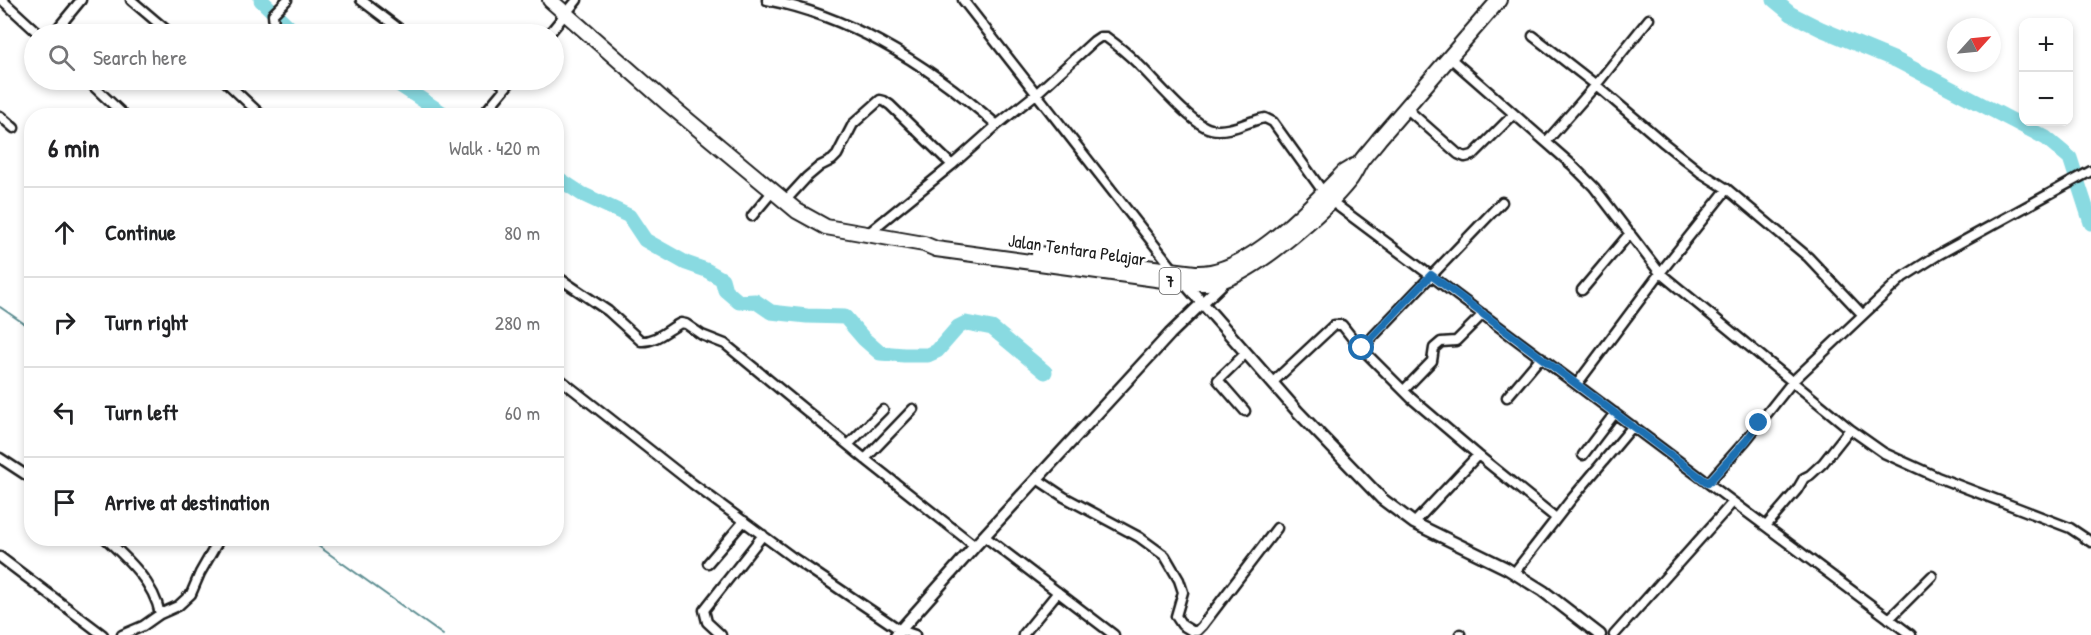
<!DOCTYPE html>
<html lang="en">
<head>
<meta charset="utf-8">
<style>
  :root { --surface:#fff; --page:#f6f6f6; --text:#202124; --muted:#757577; --line:#e0e0e0 }
  body { margin:0; font-family:"Patrick Hand",sans-serif; background:var(--page); color:var(--text) }
  .controls { position:absolute; right:18px; top:18px; display:grid; overflow:hidden; border-radius:12px; box-shadow:0 3px 9px #0003 }
  .controls button { width:54px; height:54px; display:grid; place-items:center; padding:0; border:0; border-bottom:2px solid var(--line); background:var(--surface); color:var(--text); font:30px sans-serif }
  .compass { position:absolute; left:1947px; top:18px; width:54px; height:54px; border-radius:50%; background:var(--surface); box-shadow:0 3px 9px #0003; rotate:63deg }
  .stop { position:absolute; width:18px; height:18px; margin:-14px; border:4px solid #1f6fb2; border-radius:50%; background:#fff }
  .stop.end { background:#1f6fb2; border-color:#fff; box-shadow:0 2px 6px #0008 }
  .list { margin:0; padding:0; list-style:none }
  h2 { display:flex; justify-content:space-between; align-items:center; height:78px; margin:0; padding:0 24px; font-size:26px }
  h2 small { font-size:20px; font-weight:400; color:var(--muted) }
  .list li { display:grid; grid-template-columns:39px 1fr auto; gap:18px; align-items:center; box-sizing:border-box; height:90px; padding:0 24px; border-top:2px solid var(--line) }
  .list b { display:block; font-size:22px; white-space:nowrap }
  .list em { font-size:20px; font-style:normal; color:var(--muted) }
  .icon { flex:none; width:33px; height:33px; fill:none; stroke:currentColor; stroke-width:2; stroke-linecap:round; stroke-linejoin:round }
  .map { position:relative; flex:none; width:2091px; height:635px; overflow:hidden }
  .search { position:absolute; background:var(--surface); box-shadow:0 3px 9px #0003; left:24px; top:24px; width:540px; height:66px; display:flex; align-items:center; gap:15px; box-sizing:border-box; padding:0 21px; border-radius:33px; color:var(--muted); font-size:22px }
  .panel { position:absolute; background:var(--surface); box-shadow:0 3px 9px #0003; left:24px; top:108px; width:540px; height:438px; border-radius:24px }
  .map>svg:first-child { display:block }
  .lines { fill:none; stroke-linecap:round; stroke-linejoin:round }
  .stream { stroke:#5d8e92; stroke-width:2 }
  .river { stroke:#89dae1; stroke-width:15 }
  .minor-casing { stroke:#1c1c1c; stroke-width:13 }
  .tertiary-casing { stroke:#1c1c1c; stroke-width:15 }
  .trunk-casing { stroke:#1c1c1c; stroke-width:18 }
  .minor { stroke:#fff; stroke-width:8 }
  .tertiary { stroke:#fff; stroke-width:10 }
  .trunk { stroke:#fff; stroke-width:14 }
  .route { stroke:#1f6fb2; stroke-width:8 }
  .labels { text-anchor:middle; stroke-width:6; stroke-linejoin:round; paint-order:stroke }
  .shield { fill:#fff; stroke:#606060; stroke-width:1.5 }
  .shield-label { font-size:16px; font-weight:bold; fill:#1c1c1c }
  .street-label { font-size:18px; fill:#1c1c1c; stroke:#fff }
</style>
</head>
<body>
<div class="map">
<svg width="2091" height="635" viewBox="0 0 2091 635">
  <rect width="100%" height="100%" fill="#fff"/>
  <filter id="ink" filterUnits="userSpaceOnUse"><feTurbulence type="fractalNoise" baseFrequency=".0167" numOctaves="2"/><feDisplacementMap in="SourceGraphic" scale="12" xChannelSelector="R" yChannelSelector="G"/><feConvolveMatrix kernelMatrix="1 2 1 2 8 2 1 2 1" color-interpolation-filters="sRGB"/></filter>
  <g filter="url(#ink)">
    <g class="lines">
      <path class="stream" d="M0,307l32,22
        M307,538l136,97"/>
      <path class="river" d="M261,0l35,34
        M1774,0l17,14 30,15 77,32 148,77 24,20 21,65
        M325,34l3,-2 3,2
        M392,80l55,36
        M556,177l26,17 47,22 16,24 41,23 20,7 16,9 3,11 14,12 16,-1 16,11 36,4 38,1 19,22 16,14 24,2h24l9,-4 21,-24 8,-4 26,5 53,44"/>
      <g class="minor-casing">
        <path id="minor" d="M2,0l37,34
          M131,0l40,34
          M361,0l45,34
          M767,0c87,17 164,67 230,125l39,-31 58,-53 6,-4h6c11,8 22,17 32,27 15,14 55,62 73,65 16,4 34,-6 49,-10l5,-1 8,4 51,71
          M963,0l211,270
          M53,34l28,-34
          M267,34l7,-8 -1,-12 14,-14
          M549,34l28,-34
          M1533,36l63,49 68,58 36,29 27,17 81,68 54,57
          M1449,57l122,107 23,23 66,86 190,156 34,24 53,24 133,51 21,14
          M87,80l38,36
          M224,80l38,36
          M497,80l9,7
          M1406,108l52,46 7,3 8,-2 40,-40
          M487,110l7,6
          M0,116l14,12
          M482,116l30,-36
          M1546,142l50,-57 53,-66
          M785,201l22,-24 13,-11 12,-6 5,-5 16,-31 27,-24 4,1 6,4 62,60
          M1331,201l580,434
          M752,216l21,-25
          M866,235l86,-70 45,-40
          M556,276l52,35 33,30c15,1 27,-12 40,-18l5,1 16,11 23,9 140,115 110,87
          M1582,290l48,-57
          M1362,348l140,-146
          M556,376l137,108 99,73 108,73 15,5
          M1273,382l61,-57h8l15,19 54,54 67,57
          M1577,384l83,-111 67,-84
          M1404,390l28,-29 2,-13 7,-6 15,-1 27,-27
          M1507,397l34,-40
          M1245,411l-27,-31 28,-27
          M848,445l35,-35
          M1583,455l32,-42
          M0,458l32,21
          M865,459l48,-50
          M1037,479l27,18 75,40 26,19 14,24 4,12 -7,24 6,9 10,6h5l5,-5 75,-98
          M1708,483l38,-43 47,-59 110,-104 35,-22 153,-84
          M1414,523l64,-68 78,63
          M1766,526l31,-36 7,-12 6,-3 13,-12 27,-34
          M984,536l130,99
          M105,538c23,21 49,45 55,76l-17,12 -21,9
          M0,557l103,78
          M708,563l36,-42
          M1514,573l56,-72 63,-75
          M160,614l18,-8 13,-12 9,-21 20,-35
          M1889,619l43,-43
          M721,635l-14,-13 -3,-12 59,-75
          M1023,635l35,-43
          M1460,635v-1
          M1614,635l119,-133"/>
      </g>
      <g class="tertiary-casing">
        <path id="tertiary" d="M1182,280l116,132 84,87 32,24 92,45 37,23 57,44
          M896,635l79,-89 195,-212 56,-54"/>
      </g>
      <g class="trunk-casing">
        <path id="trunk" d="M550,0l116,102 131,109 29,16 98,17 12,5 249,34c14,0 28,1 41,-4 36,-13 99,-68 123,-98 5,-6 8,-14 12,-20 5,-7 12,-14 18,-22l120,-139
          M1039,254l156,19c52,3 115,-66 149,-101l10,-6"/>
      </g>
      <use href="#minor" class="minor"/>
      <use href="#tertiary" class="tertiary"/>
      <use href="#trunk" class="trunk"/>
    </g>
  </g>
  <g class="lines" filter="url(#ink)">
    <path class="route" d="M1362,348l69,-73 277,208 38,-42 13,-18"/>
  </g>
  <g class="labels">
    <rect class="shield" x="1159.5" y="268" width="21" height="26" rx="4.5"/>
    <g class="shield-label">
      <text x="1170" y="287">7</text>
    </g>
    <g class="street-label">
      <text transform="translate(1077 250) rotate(8)" y="6">Jalan Tentara Pelajar</text>
    </g>
  </g>
</svg>
<div class="controls">
<button>+</button>
<button>−</button>
</div>
<svg class="compass" viewBox="-18 -18 36 36"><path d="M0-13l5 13h-10z" fill="#e53935"/><path d="M0 13l5-13h-10z" fill="#757577"/></svg>
<div class="stop" style="left:1362px;top:348px"></div>
<div class="stop end" style="left:1759px;top:423px"></div>
<div class="search"><svg class="icon" aria-label="search" viewBox="0 0 24 24"><circle cx="10" cy="10" r="6"/><path d="M15 15l6 6"/></svg>Search here</div>
<section class="panel">
<h2>6 min<small>Walk · 420 m</small></h2>
<ul class="list">
<li><svg class="icon" aria-label="ahead" viewBox="0 0 24 24"><path d="M12 20V5M6 11l6-6 6 6"/></svg><div><b>Continue</b></div><em>80 m</em></li>
<li><svg class="icon" aria-label="right" viewBox="0 0 24 24"><path d="M7 20v-9h11M14 6l5 5-5 5"/></svg><div><b>Turn right</b></div><em>280 m</em></li>
<li><svg class="icon" aria-label="left" viewBox="0 0 24 24"><path d="M17 20v-9H6M10 6l-5 5 5 5"/></svg><div><b>Turn left</b></div><em>60 m</em></li>
<li><svg class="icon" aria-label="arrive" viewBox="0 0 24 24"><path d="M6 21V4h12l-3 4 3 4H6"/></svg><div><b>Arrive at destination</b></div></li>
</ul>
</section>
</div>
</body>
</html>
